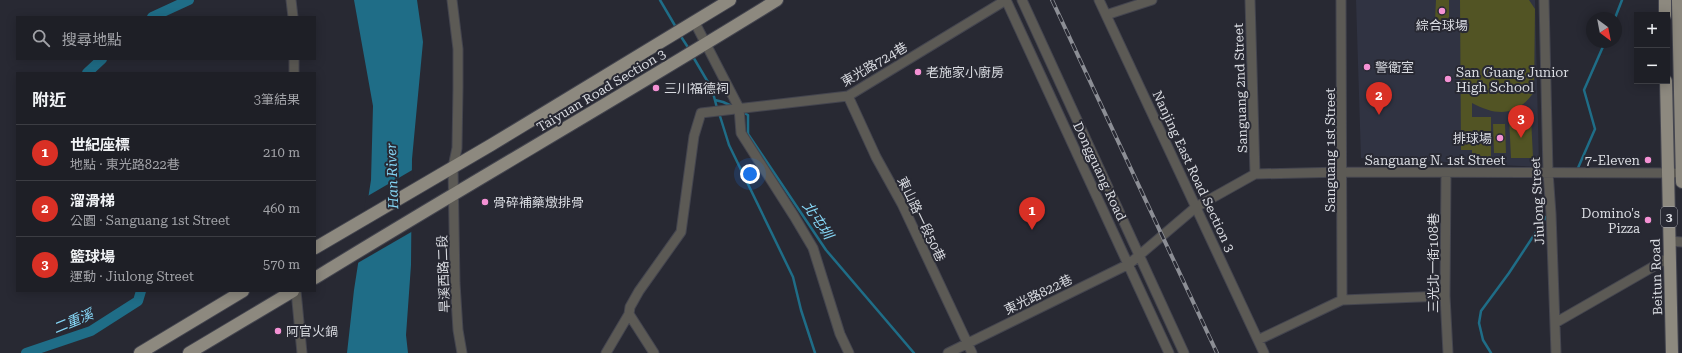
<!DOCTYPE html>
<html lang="zh-TW">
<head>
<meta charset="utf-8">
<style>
  :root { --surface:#1e1f26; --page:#26272e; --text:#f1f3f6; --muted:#a1a2a7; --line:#3c3d43; --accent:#d93025 }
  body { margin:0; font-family:"Roboto Serif","Noto Sans TC",serif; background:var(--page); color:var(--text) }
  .controls { position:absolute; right:12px; top:12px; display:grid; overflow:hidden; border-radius:0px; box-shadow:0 2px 10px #0003 }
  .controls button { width:36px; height:36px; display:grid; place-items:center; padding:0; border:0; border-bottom:1px solid var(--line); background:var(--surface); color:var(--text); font:20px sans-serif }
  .compass { position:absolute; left:1586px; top:12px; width:36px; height:36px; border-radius:50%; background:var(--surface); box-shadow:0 2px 10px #0003; rotate:148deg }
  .you { position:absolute; left:750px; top:174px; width:14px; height:14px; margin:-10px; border:3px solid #fff; border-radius:50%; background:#1a73e8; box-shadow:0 0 0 6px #1a73e833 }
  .badge { display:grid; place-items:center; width:26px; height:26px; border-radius:50%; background:var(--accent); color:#fff; font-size:13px; font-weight:700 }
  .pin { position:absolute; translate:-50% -33px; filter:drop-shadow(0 1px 2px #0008) }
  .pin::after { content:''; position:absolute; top:21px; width:14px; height:12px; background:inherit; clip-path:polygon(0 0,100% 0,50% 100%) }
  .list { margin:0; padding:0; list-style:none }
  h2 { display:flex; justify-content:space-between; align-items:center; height:52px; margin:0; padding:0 16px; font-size:17px }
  h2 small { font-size:13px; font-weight:400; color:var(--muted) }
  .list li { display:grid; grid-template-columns:26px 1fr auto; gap:12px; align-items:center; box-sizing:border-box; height:56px; padding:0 16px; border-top:1px solid var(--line) }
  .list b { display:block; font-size:15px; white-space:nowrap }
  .list p { margin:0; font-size:13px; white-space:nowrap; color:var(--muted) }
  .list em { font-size:13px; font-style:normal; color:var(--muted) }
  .icon { flex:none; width:22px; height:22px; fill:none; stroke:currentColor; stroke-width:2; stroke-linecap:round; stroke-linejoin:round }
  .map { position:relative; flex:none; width:1682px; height:353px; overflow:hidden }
  .search { position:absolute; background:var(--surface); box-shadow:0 2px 10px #0003; left:16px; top:16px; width:300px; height:44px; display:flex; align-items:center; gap:10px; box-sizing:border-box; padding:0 14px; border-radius:0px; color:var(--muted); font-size:15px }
  .panel { position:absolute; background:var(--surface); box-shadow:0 2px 10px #0003; left:16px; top:72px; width:300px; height:220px; border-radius:0px }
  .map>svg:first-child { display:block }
  .built { fill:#303342 }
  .green { fill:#525424 }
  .water { fill:#1f6d87 }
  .pier { fill:#282933 }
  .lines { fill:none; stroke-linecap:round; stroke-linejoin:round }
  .stream { stroke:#1f6d87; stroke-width:2.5 }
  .canal { stroke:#1f6d87; stroke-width:10 }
  .minor-casing { stroke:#44454f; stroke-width:11 }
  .major-casing { stroke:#44454f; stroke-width:14 }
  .minor { stroke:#5c5a55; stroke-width:9 }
  .major { stroke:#8d897f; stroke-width:12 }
  .rail-casing { stroke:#8c8e95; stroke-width:4 }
  .rail { stroke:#282933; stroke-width:2.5; stroke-dasharray:8; stroke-linecap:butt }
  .poi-dot { fill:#f491d4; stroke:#282933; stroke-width:1.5 }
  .labels { text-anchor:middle; stroke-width:4; stroke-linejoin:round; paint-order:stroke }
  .shield { fill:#282933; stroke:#a4a6ad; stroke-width:1 }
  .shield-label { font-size:12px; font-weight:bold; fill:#d9dbe1 }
  .poi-label { font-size:13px; fill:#d9dbe1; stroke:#282933; text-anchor:start }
  .street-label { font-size:13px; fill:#d9dbe1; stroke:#282933 }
  .water-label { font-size:14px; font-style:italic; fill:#85d6f6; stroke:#282933 }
</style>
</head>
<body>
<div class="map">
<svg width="1682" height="353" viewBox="0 0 1682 353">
  <rect width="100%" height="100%" fill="#282933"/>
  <path class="built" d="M1356,0h179l4,167 -178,-9z"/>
  <path class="green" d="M1436,0h13v21h-14z
    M1460,0h69l6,9 -1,83c-17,25 -38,24 -62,11v14h19v40l-19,1v-8h-11z
    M1509,117h22l2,41h-22z
    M1493,124h12l1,29h-12z"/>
  <path class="water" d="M354,0h63l6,42 -11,117 -1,106 -5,70 2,18h-61l7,-63 17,-110 2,-74z"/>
  <path class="pier" d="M414,169l-1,62 -57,33 10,-67z"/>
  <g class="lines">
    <path class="stream" d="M660,0l17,29
      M1615,18l7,-18
      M680,35l9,14
      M692,55l20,34 5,19
      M715,100l8,2 9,4
      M742,112l6,3v19l78,116 88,103
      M719,113l10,32 64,132 8,33 14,43
      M1578,168l17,-39 -11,-39 21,-48
      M1491,353l-8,-13 -4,-17 2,-12 28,-38 37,-56"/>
    <path class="canal" d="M152,17l37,-17
      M87,73l15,-14
      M26,353l65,-22 47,-30 3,-10"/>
    <g class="minor-casing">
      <path id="minor" d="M291,0l2,17
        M452,0l6,49v39l-1,60 -4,19 2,116 3,47 4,23
        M1006,0l163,353
        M1022,0l162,353
        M1099,0l165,353
        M1250,0l5,174
        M1341,0l1,300
        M1544,0l4,172 3,42 5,139
        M1106,15l46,-15
        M694,21l45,87 2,25 53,83 19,32 27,86 9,19
        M294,73v-14
        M848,96l28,61 26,47 70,149
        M1446,173l-1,123 3,57
        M1669,241l13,1
        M296,291l6,62
        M629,314l25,39
        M1555,323l115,-66
        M1258,340l84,-40 103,-4
        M606,353l23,-39 1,-7 9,-16 42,-59 13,-96 7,-23 147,-17 158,-96
        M948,353l181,-89 67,-57 59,-33 88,-2 331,1"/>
    </g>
    <g class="major-casing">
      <path id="major" d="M1665,0v15
        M1678,0l4,182
        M1666,81l6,272
        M315,248l176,-103 239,-145
        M315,278c153,-94 309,-183 462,-278
        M140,353l103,-62
        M189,353l104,-62"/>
    </g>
    <use href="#minor" class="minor"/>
    <use href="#major" class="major"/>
    <g class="rail-casing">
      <path id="rail" d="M1052,0l165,353"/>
    </g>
    <use href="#rail" class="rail"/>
  </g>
  <g class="poi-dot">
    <circle cx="1442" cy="11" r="4"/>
    <circle cx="1367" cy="67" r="4"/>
    <circle cx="918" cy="72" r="4"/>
    <circle cx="1448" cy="79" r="4"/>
    <circle cx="656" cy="88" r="4"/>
    <circle cx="1500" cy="138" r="4"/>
    <circle cx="1648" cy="160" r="4"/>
    <circle cx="485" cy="202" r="4"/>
    <circle cx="1648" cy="220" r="4"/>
    <circle cx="278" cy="331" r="4"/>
  </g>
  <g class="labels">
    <rect class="shield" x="1661" y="207" width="16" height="20" rx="3"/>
    <g class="shield-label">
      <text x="1669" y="221">3</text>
    </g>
    <g class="poi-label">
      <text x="1442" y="30" text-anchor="middle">綜合球場</text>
      <text x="1375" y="72">警衛室</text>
      <text x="926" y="77">老施家小廚房</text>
      <text x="1456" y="77">San Guang Junior<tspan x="1456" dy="15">High School</tspan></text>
      <text x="664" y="93">三川福德祠</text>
      <text x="1492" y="143" text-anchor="end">排球場</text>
      <text x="1640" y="165" text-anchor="end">7-Eleven</text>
      <text x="493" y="207">骨碎補藥燉排骨</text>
      <text x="1640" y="218" text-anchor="end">Domino's<tspan x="1640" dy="15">Pizza</tspan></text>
      <text x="286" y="336">阿官火鍋</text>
    </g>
    <g class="street-label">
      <text transform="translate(874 64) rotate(-30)" y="5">東光路724巷</text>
      <text transform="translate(1240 88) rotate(-92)" y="5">Sanguang 2nd Street</text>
      <text transform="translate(601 90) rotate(-31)" y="5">Taiyuan Road Section 3</text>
      <text transform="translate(1330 150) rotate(-90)" y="5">Sanguang 1st Street</text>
      <text x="1435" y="165">Sanguang N. 1st Street</text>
      <text transform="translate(1100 171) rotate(65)" y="5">Dongguang Road</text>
      <text transform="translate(1194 171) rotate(65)" y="5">Nanjing East Road Section 3</text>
      <text transform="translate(1537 201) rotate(-93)" y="5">Jiulong Street</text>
      <text transform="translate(922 219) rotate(64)" y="5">東山路一段50巷</text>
      <text transform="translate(1433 263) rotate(-90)" y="5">三光北一街108巷</text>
      <text transform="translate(443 274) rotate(-92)" y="5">旱溪西路二段</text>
      <text transform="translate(1656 277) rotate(-92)" y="5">Beitun Road</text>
      <text transform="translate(1038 294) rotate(-26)" y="5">東光路822巷</text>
    </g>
    <g class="water-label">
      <text transform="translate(392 176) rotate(-92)" y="5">Han River</text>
      <text transform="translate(818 220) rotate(56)" y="5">北屯圳</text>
      <text transform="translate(73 321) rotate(-22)" y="5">二重溪</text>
    </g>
  </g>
</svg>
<div class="controls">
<button>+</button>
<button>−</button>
</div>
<svg class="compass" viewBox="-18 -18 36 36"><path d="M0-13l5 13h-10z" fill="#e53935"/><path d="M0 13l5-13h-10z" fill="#a1a2a7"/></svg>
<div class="you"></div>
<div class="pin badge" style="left:1032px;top:230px">1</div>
<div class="pin badge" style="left:1379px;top:115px">2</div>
<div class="pin badge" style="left:1521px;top:138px">3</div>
<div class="search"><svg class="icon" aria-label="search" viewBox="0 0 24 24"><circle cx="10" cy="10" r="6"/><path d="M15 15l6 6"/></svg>搜尋地點</div>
<section class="panel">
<h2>附近<small>3筆結果</small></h2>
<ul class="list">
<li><span class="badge">1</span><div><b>世紀座標</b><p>地點 · 東光路822巷</p></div><em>210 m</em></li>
<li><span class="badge">2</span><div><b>溜滑梯</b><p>公園 · Sanguang 1st Street</p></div><em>460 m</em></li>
<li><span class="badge">3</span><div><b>籃球場</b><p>運動 · Jiulong Street</p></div><em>570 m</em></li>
</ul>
</section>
</div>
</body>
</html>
